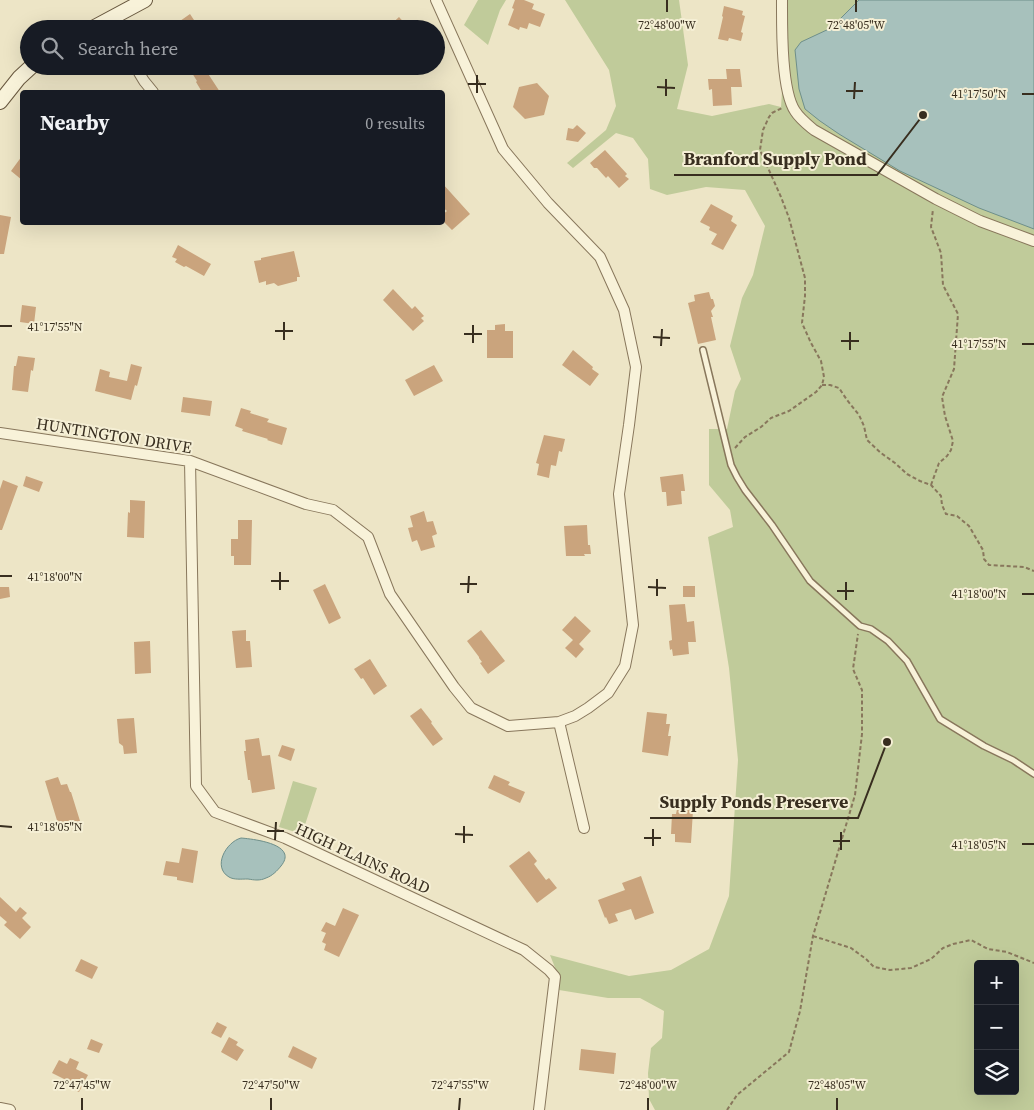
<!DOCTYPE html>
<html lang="en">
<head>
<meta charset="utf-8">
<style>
  :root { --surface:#171b24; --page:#20242c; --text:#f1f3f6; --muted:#9ea1a6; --line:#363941 }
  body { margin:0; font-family:"Source Serif 4",serif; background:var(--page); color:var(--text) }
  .controls { position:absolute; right:15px; bottom:15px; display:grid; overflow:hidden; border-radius:5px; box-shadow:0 5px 20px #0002 }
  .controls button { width:45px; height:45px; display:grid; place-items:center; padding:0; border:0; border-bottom:1px solid var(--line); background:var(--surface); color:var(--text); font:25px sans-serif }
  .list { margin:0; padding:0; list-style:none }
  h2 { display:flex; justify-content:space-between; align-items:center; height:65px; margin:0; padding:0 20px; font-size:21px }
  h2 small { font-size:16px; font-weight:400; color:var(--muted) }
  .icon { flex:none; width:28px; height:28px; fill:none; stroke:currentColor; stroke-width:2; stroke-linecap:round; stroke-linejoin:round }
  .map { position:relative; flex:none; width:1034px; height:1110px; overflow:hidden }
  .search { position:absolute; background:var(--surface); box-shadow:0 5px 20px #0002; left:20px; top:20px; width:425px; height:55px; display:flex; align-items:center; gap:12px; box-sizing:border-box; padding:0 18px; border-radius:28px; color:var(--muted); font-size:19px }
  .panel { position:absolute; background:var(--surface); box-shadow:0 5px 20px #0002; left:20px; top:90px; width:425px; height:135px; border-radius:5px }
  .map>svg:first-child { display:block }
  .green { fill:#c0cb9a; fill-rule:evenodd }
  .water { fill:#a7c1bc; stroke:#6e8f8a }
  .building { fill:#caa47d }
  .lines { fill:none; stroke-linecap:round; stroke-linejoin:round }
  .lane-casing { stroke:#88775c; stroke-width:8 }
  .street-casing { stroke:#88775c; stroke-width:12 }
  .secondary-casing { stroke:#69583f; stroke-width:16 }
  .path { stroke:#88775c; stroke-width:2; stroke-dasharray:4 2.5; stroke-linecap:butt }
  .lane { stroke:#f8f2d9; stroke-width:5 }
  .street { stroke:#f8f2d9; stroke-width:10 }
  .secondary { stroke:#f8f2d9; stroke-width:14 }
  .ticks { fill:none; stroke:#382e1f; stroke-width:2 }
  .labels { text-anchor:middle; stroke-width:4; stroke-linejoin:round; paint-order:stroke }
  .street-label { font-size:16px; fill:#382e1f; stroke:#f5efd5 }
  .ticks-label { font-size:12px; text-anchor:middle; fill:#382e1f; stroke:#f5efd5; stroke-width:4; stroke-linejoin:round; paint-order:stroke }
  .leader { fill:none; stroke:#382e1f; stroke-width:2 }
  .callout-dot { fill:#382e1f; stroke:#f5efd5; stroke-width:2 }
  .callout-label { font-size:18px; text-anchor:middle; font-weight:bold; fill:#382e1f; stroke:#f5efd5; stroke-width:4; stroke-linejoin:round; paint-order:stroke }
</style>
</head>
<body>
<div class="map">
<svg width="1034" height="1110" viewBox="0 0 1034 1110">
  <rect width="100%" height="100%" fill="#ede5c6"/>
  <path class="green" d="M478,0h28l-6,10 -12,35 -24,-20z
    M565,0h114l9,65 -11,44 35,7 57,-12 12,3 7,-107h246v1110h-379l-6,-11 -1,-26 3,-25 11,-10 2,-27 -24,-13h-32l-49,-8 -1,-15 -8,-20 79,21 42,-6 38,-21 20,-53 9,-136 -9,-92 -21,-131 25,-10 -3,-17 -21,-25v-56h18l8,-38 6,-12 -11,-33 12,-48 11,-23 12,-49 -20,-36 -39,-3 -39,8 -17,-6 -2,-30 -15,-21 -17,-5 -43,35 -6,-5 39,-33 10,-24 -7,-36zM978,964h37v127h-37z
    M293,781l24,7 -15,46 -23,-7z"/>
  <path class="water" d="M859,0h175v229l-55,-21 -79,-37 -61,-37 -19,-13 -15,-12 -6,-20 -4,-39 6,-8 30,-14z
    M241,838c12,1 58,6 40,28 -4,5 -9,10 -15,12 -6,3 -12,2 -18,1 -7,0 -14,1 -19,-2 -17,-10 -3,-35 12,-39z"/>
  <path class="building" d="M515,0h9l10,4 -2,5 13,5 -5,13 -11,-4 -2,6 -7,-2 -1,3 -11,-5 6,-16 -2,-1z
    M724,6l19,5 -1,4 3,1 -4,16 2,1 -2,8 -12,-3 -1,3 -10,-2 5,-22 -1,-1z
    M190,14l10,15h-32l12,-8z
    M399,17l11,12h-24z
    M202,66h1l17,26h-18l-6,-10 1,-1 -5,-8z
    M726,69h14l2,18h-11l1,18 -19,1 -1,-17 -3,1 -1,-11h19z
    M537,83l12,13 -5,19 -19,4 -12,-12 6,-20z
    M577,125l9,8 -8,9 -12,-2 2,-12 5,1z
    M605,150l22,24 -2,2 4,3 -10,9 -11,-12 -2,2 -9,-10h-3l-4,-5z
    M22,156v24l-11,-9z
    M442,183l28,31 -18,16 -10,-10v-5l5,-4 -5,-4z
    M711,204l22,12 -2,5 6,4 -14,25 -12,-6 6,-10 -8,-4 1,-3 -10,-5z
    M0,215l11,2 -7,37h-4z
    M178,245l33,19 -7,12 -18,-10 -2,1 -9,-5 2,-3 -5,-2z
    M294,251l6,26h-3v4l-19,5 -4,-3 -8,2v-4l-7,2 -5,-22 7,-1v-2z
    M393,289l19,20 3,-3 9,10 -3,2 3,3 -11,10 -30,-31z
    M709,292l2,7h2l2,7 -4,5 2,6h-2l5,23 -18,4 -10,-41 7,-2 -1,-6z
    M22,305l14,2 -2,17 -14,-2z
    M505,324v7h8v27h-26v-28h8v-5z
    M573,350l20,17 -1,2 7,5 -9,12 -28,-21z
    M18,356l17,2 -2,13 -2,-1 -3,22 -16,-2 2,-24h2z
    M131,364l11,3 -5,19 -2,-1 -4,15 -36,-9 5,-22 10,3 -1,5 18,4z
    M434,365l9,16 -29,15 -9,-16z
    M183,397l29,4 -2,15 -29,-4z
    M241,408l10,3 -1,2 19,6 -2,3 20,6 -5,17 -15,-5 1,-1 -26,-8 1,-2 -8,-3z
    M544,435l21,4 -3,13 -3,-1 -3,15 -5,-1 -2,13 -12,-3 2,-11 -3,-1z
    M683,474l2,17h-4l1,13 -15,2 -1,-14h-4l-2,-15z
    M26,476l17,6 -4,10 -16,-6z
    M3,480l15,6 -16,44h-2v-41z
    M130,500l15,1 -1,37 -17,-1 1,-25 2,1z
    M424,511l3,11 6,-1 4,13 -5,2 3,11 -14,4 -4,-11 -5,2 -4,-14 5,-1 -3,-11z
    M238,520h14l-1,45h-17v-9h-3v-17h7z
    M587,525l1,20h2l1,9h-7l1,2h-19l-2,-30z
    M325,584l16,34 -12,6 -16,-34z
    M683,586h12v11h-12z
    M0,587h9l1,10 -10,2z
    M685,604l2,18 7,-1 2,21h-8l1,12 -16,2 -1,-7 -2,1 -1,-9 3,-1 -3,-35z
    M575,616l16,15 -12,13 5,5 -8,9 -11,-10 8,-8 -11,-10z
    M246,630v11h4l2,26 -16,1 -4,-37z
    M481,630l24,31 -17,13 -8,-11 2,-1 -3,-4v-1l-12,-16z
    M150,641l1,32 -16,1 -1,-32z
    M370,659l17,27 -13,9 -11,-17 -2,1 -7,-10z
    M421,708l11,14 -1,1 12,16 -10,7 -23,-30z
    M647,712l20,2 -1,10h4l-2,12h3l-3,20 -26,-4z
    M134,718l3,35 -13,1 -1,-8 -4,-3 -2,-24z
    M259,738l3,18 8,-1 5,34 -23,4 -2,-13h-2l-4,-29h2l-1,-11z
    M282,745l13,4 -4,12 -13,-5z
    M494,775l16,7 -2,3 17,7 -5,11 -32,-15z
    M58,777l3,8 6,-1 3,8h1l9,29 -3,1 -1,2 -3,-1 -14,4 -14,-46z
    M677,809l16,1 -2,33 -16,-1v-8h-4l1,-20h4z
    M182,848l16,3 -5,32 -16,-3v-3l-14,-2 3,-14 13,2z
    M529,851l8,10 -3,3 12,16 3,-2 8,10 -20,15 -28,-37z
    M641,876l13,37 -19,7 -4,-11 -16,5 3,7 -9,3 -3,-7 -1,1 -7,-18 27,-10 -3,-7z
    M0,897l16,15 4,-5 7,6 -5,5 9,9 -11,12 -16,-14 3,-3 -7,-6z
    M343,908l16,7 -20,42 -15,-7 2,-6 -4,-2 4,-9 -5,-2 5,-9 9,4z
    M81,959l17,8 -6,12 -17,-8z
    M217,1022l10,5 -6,11 -10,-5z
    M229,1037l9,5 -2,3 8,5 -7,11 -16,-9z
    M91,1039l12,5 -4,9 -12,-4z
    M293,1046l24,12 -5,11 -24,-12z
    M581,1049l35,4 -2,21 -35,-4z
    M70,1058l9,4 -3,7 12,6 -9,17 -12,-6 3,-4 -18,-9 7,-13 8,4z"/>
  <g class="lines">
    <g class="lane-casing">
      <path id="lane" d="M703,350l28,115 6,12 8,13 27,35 38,56 50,45 11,3 17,12 19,20 33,58 44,27 29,14 21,14"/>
    </g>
    <g class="street-casing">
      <path id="street" d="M782,0c0,26 -1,90 13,111 5,8 13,14 19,19l122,69 44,22 54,20
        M108,19l6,10
        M135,66l9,15 9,11
        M0,433l190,28 116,43 27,6 35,27 22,57 64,93 17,21 37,18 51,-4 16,-6 13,-8 20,-15 17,-27 8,-41 -14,-131 10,-69 7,-58 -12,-57 -24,-53 -52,-54 -45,-54 -67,-149
        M190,461l6,325 19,26 70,26 239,112 25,20 6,7 -16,133
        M559,722l25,106
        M0,1108l10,2"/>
    </g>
    <g class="secondary-casing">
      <path id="secondary" d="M91,29l54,-29
        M0,102l19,-24 13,-12"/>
    </g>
    <path class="path" d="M822,385h8l9,3 8,12 12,15 5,11 3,14 14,13 14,10 12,11 13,7 11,4 10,11 1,9 4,9 11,2 12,10 14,24 1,9 5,6 35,2 10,4
      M735,448l10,-11 16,-10 10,-9 18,-7 27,-19 6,-7 2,-8 -3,-16 -10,-18 -9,-20 3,-27v-18l-16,-60 -8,-21 -21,-47 3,-20 6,-13 3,-4 10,-5
      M931,485l8,-22 8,-7 4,-6 2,-9 -8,-25 -3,-19 12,-28 4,-55 -15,-29 -2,-32 -10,-26 2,-18
      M813,936l38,12 15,11 8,8 16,3 21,-2 20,-9 12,-11 10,-4 18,-4 17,9 19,3 27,11
      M727,1110l10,-15 52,-43 11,-41 13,-75 42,-141 7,-61v-44l-9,-21 5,-35"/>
    <use href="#lane" class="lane"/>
    <use href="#street" class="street"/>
    <use href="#secondary" class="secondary"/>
  </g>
  <path class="ticks" d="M667,12v-12M856,12v-12M468,84h18M657,87l18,1M846,91h17M477,93v-18M1022,94h12M666,96v-17M854,99l1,-17M0,326h12M275,331h18M464,334h18M653,337l17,1M284,340v-18M841,341h18M473,343v-18M1022,344h12M661,346l1,-17M850,350v-18M0,576h12M271,581h18M460,584h17M648,587l18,1M280,590v-18M837,591h17M468,593l1,-17M1022,594h12M657,596v-17M846,600v-18M0,826l12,1M267,831h17M455,834l18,1M644,838h17M275,840l1,-18M833,841h17M464,843v-17M1022,844h12M653,846v-17M841,850v-18M82,1110v-12M271,1110v-12M459,1110l1,-12M648,1110v-12M837,1110v-12"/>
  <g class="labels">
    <g class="street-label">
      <text transform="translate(114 435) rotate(9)" y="6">HUNTINGTON DRIVE</text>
      <text transform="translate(363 858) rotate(25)" y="6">HIGH PLAINS ROAD</text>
    </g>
  </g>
  <g class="ticks-label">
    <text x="667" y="29">72°48'00"W</text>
    <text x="856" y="29">72°48'05"W</text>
    <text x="979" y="98">41°17'50"N</text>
    <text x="55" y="331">41°17'55"N</text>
    <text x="979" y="348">41°17'55"N</text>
    <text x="55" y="581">41°18'00"N</text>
    <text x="979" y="598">41°18'00"N</text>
    <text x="55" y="831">41°18'05"N</text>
    <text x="979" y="849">41°18'05"N</text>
    <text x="82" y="1089">72°47'45"W</text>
    <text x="271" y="1089">72°47'50"W</text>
    <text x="460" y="1089">72°47'55"W</text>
    <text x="648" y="1089">72°48'00"W</text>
    <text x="837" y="1089">72°48'05"W</text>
  </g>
  <path class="leader" d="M923 115L877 175H674M887 742L858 818H650"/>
  <g class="callout-dot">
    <circle cx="923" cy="115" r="5"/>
    <circle cx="887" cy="742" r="5"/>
  </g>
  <g class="callout-label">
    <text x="775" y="165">Branford Supply Pond</text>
    <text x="754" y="808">Supply Ponds Preserve</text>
  </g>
</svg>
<div class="controls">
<button>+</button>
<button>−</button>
<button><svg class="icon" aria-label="layers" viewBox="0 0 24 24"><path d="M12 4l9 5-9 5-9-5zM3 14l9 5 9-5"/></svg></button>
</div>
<div class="search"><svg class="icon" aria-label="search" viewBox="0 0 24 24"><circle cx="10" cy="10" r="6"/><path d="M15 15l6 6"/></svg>Search here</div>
<section class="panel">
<h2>Nearby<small>0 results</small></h2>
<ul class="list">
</ul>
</section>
</div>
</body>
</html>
